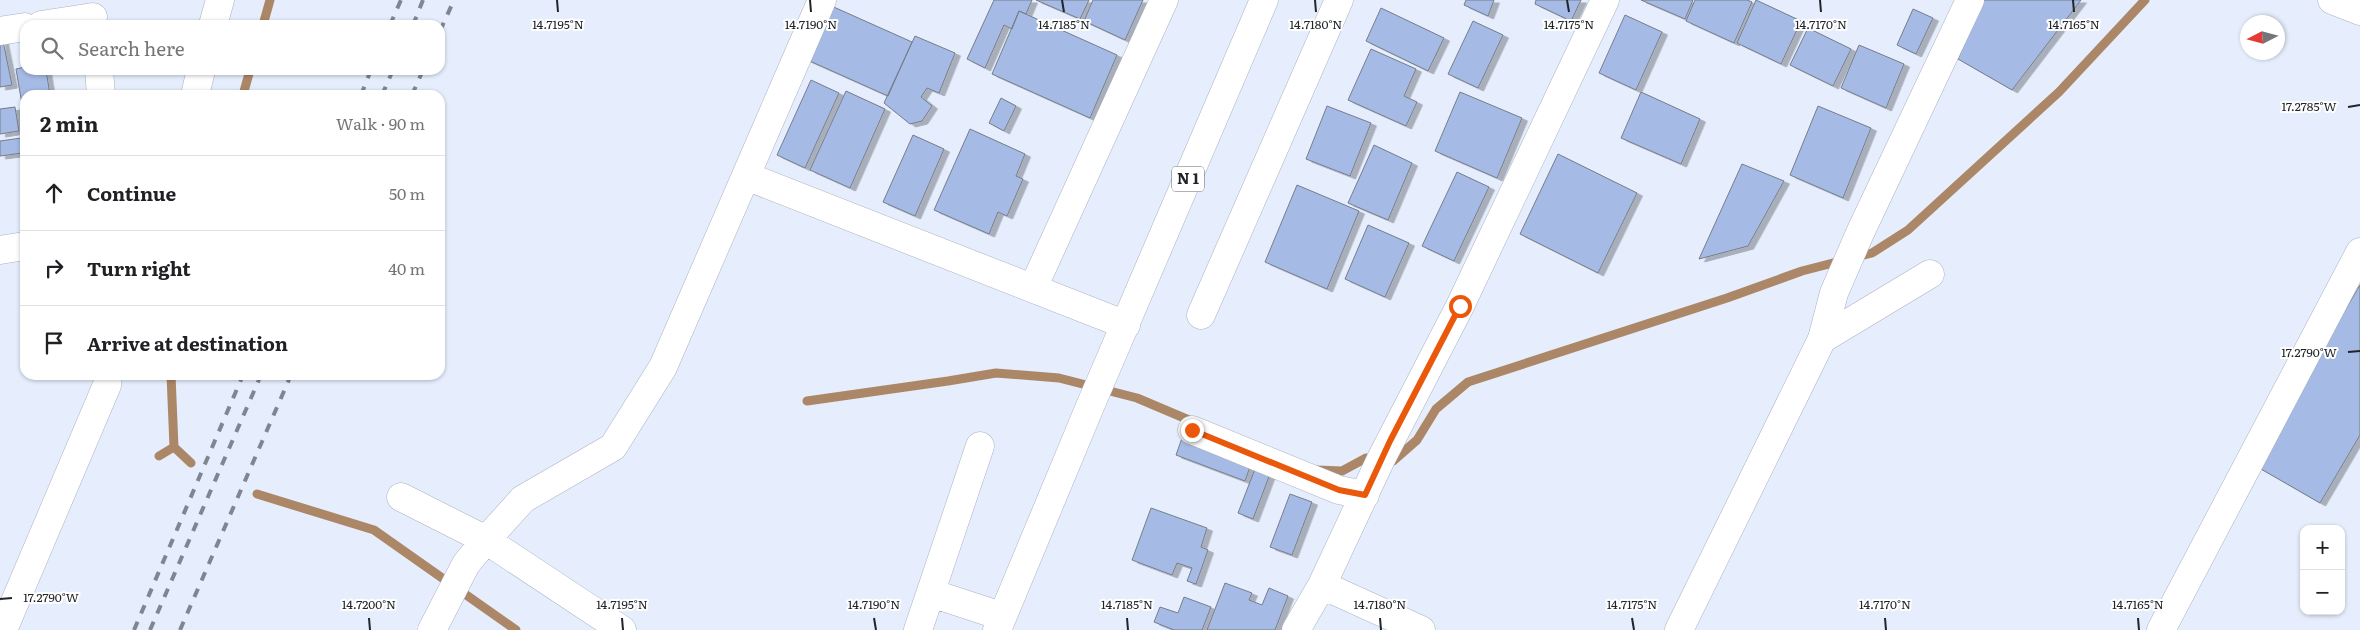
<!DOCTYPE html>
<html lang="en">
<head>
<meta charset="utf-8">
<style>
  :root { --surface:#fff; --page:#f2f2f2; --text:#202124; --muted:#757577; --line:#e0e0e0 }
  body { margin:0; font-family:Literata,serif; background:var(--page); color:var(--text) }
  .controls { position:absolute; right:15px; bottom:15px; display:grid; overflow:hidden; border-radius:10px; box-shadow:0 1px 4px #0004 }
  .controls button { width:45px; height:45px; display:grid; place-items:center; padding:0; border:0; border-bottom:1px solid var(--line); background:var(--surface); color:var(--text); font:25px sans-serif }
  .compass { position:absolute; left:2240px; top:15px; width:45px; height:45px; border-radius:50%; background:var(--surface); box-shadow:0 1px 4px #0004; rotate:264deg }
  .stop { position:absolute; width:15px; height:15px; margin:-11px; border:4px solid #ea580c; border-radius:50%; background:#fff }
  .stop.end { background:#ea580c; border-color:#fff; box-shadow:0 1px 5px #0008 }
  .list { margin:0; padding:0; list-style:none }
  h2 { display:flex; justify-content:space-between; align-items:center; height:65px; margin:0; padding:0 20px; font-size:21px }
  h2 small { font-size:16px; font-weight:400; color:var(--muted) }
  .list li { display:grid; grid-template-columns:32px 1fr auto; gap:15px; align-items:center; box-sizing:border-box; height:75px; padding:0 20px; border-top:1px solid var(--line) }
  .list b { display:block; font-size:19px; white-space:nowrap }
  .list em { font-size:16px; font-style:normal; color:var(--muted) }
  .icon { flex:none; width:28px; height:28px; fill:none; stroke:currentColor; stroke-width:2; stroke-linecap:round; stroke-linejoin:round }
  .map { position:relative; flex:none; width:2360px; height:630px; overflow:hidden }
  .search { position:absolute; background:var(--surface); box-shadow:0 1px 4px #0004; left:20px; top:20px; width:425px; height:55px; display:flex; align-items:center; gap:12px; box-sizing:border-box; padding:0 18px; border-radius:15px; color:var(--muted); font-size:19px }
  .panel { position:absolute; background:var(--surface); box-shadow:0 1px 4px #0004; left:20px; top:90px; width:425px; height:290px; border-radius:15px }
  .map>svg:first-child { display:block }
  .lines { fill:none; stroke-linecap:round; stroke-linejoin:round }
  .stream { stroke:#ac8767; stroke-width:9 }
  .building { fill:#a5bae4; stroke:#767d8a; filter:url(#shadow) }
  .street-casing { stroke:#abb2c1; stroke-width:29 }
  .secondary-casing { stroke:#abb2c1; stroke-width:29 }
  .highway-casing { stroke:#abb2c1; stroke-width:29 }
  .street { stroke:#fff; stroke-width:28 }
  .secondary { stroke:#fff; stroke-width:28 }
  .highway { stroke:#fff; stroke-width:28 }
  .rail { stroke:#80868f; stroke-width:4; stroke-dasharray:9 9; stroke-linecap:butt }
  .route { stroke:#ea580c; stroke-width:6 }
  .ticks { fill:none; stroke:#212429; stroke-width:2 }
  .labels { text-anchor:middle; stroke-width:4; stroke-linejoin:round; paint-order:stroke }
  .shield { fill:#fff; stroke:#646669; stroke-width:1 }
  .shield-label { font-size:15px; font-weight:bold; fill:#212429 }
  .ticks-label { font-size:12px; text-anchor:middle; fill:#212429; stroke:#fff; stroke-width:4; stroke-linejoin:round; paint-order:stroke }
</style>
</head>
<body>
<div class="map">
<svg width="2360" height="630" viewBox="0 0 2360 630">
  <defs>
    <filter id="shadow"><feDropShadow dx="5.5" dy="3" stdDeviation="0" flood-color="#0004"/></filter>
  </defs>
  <rect width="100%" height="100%" fill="#e6eefd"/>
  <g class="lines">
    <path class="stream" d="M263,25l7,-25
      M243,95l7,-25
      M171,375l3,72 17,16
      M807,401l141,-20 48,-8 63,5 78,20 59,25
      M159,456l15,-9
      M1317,470l25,1 24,-13 27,3 24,-21 19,-31 32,-27 259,-84 75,-27 70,-18 36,-23 151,-138 86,-92
      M257,494l117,36 142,100"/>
  </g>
  <path class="building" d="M994,0h38l-6,14 -7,-3 -7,18 -8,-4 -19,43 -18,-9z
    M1036,0h53l-9,19z
    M1093,0h50l-18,40 -41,-19z
    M1466,0h28l-6,16 -24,-11z
    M1536,0h45l-10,21 -36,-17z
    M1641,0h52l-8,19z
    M1695,0h52l5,2 -18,41 -48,-22z
    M1756,0l45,21 -20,43 -44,-21z
    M1984,0h97l-69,90 -54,-31z
    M827,4l85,38 -24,54 -85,-38z
    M1381,8l63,30 -16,33 -62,-30z
    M1913,9l20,9 -17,36 -19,-9z
    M1019,11l98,44 -27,63 -98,-44z
    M1625,15l37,17 -26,58 -37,-17z
    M1473,21l30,14 -25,53 -30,-14z
    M1808,28l43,21 -18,37 -43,-21z
    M915,36l40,17 -16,40 -12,-5 -6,9 11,9 -10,15 -12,3 -26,-21z
    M3,41l9,44 -12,2v-45z
    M1859,45l45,19 -18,44 -45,-20z
    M1371,49l45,20 -12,27 13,6 -11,24 -58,-26z
    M25,67v3h21l4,25h-25v27l-9,-53z
    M811,80l28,13 -34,75 -28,-13z
    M846,91l39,18 -35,79 -40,-18z
    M1460,92l62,26 -25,60 -62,-27z
    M1641,92l59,27 -19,45 -60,-26z
    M1001,98l15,8 -12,25 -15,-8z
    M1327,106l44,17 -21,53 -44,-17z
    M1818,106l53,22 -28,70 -53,-23z
    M15,107l4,24 -19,3v-25z
    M970,129l55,25 -9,22 7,3 -16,37 -9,-4 -9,22 -55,-24z
    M913,135l31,14 -29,67 -32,-14z
    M21,138l2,15 -23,3v-15z
    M1374,145l38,18 -24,57 -40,-17z
    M1558,154l79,39 -39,80 -78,-39z
    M1742,164l42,17 -36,65 -49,13z
    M1457,172l32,15 -35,74 -32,-15z
    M1297,185l62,26 -32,78 -62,-27z
    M1368,225l41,18 -24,54 -40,-18z
    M2360,285v150l-40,68 -66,-38z
    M1182,438l69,26 -6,17 -69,-26z
    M1255,469l15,5 -17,45 -15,-6z
    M1290,494l22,8 -20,53 -22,-8z
    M1151,508l56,20 -6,19 7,3 -12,34 -9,-3 5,-13 -15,-5 -5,12 -40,-15z
    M1225,583l27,10 -3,7 13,5 7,-17 19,8 -13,34h-68z
    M1184,597l27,10 -9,23h-28l-20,-8 6,-15 18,6z"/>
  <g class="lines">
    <g class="street-casing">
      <path id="street" d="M2332,0l28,11
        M41,25l52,-8
        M213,25l7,-25
        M0,31l25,-4
        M99,70l2,25
        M195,95l6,-25
        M746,176l380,149
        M0,250l25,-4
        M1033,288l131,-288
        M1201,315l138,-315
        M1822,339l108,-65
        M1192,430l147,60 26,5
        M401,497l85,43 136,90
        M1322,585l99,45
        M931,593l70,23
        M3,630l104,-245 1,-10
        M432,630l34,-66 20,-24 37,-41 90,-52 50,-80 159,-367
        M918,630l62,-184
        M1296,630l26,-45 59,-126 79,-153 145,-306
        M2161,630l199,-378"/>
    </g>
    <g class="secondary-casing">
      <path id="secondary" d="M1679,630l143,-291 12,-46 26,-60 110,-233"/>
    </g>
    <g class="highway-casing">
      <path id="highway" d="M997,630l94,-226 173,-404"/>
    </g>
    <use href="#street" class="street"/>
    <use href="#secondary" class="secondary"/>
    <use href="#highway" class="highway"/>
    <path class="rail" d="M390,25l11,-25
      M413,25l10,-25
      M440,31l14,-31
      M361,95l10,-25
      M382,95l11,-25
      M412,95l11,-25
      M134,630l109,-255
      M150,630l111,-255
      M180,630l111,-255"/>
  </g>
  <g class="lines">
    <path class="route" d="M1192,430l147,60 26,5 25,-54 70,-135"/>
  </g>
  <path class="ticks" d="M557,0l1,12M810,0l1,12M1062,0l2,12M1315,0l1,12M1567,0l2,12M1820,0l1,12M2073,0l1,12M2348,107l12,-2M2348,352l12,-1M0,599l12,-1M369,618l1,12M622,618l1,12M874,618l2,12M1127,618l1,12M1380,618l1,12M1632,618l2,12M1885,618l1,12M2138,618l1,12"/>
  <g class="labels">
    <rect class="shield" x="1172" y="166.5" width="32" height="25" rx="4"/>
    <g class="shield-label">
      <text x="1188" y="184">N 1</text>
    </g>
  </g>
  <g class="ticks-label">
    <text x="558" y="29">14.7195°N</text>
    <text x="811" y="29">14.7190°N</text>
    <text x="1064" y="29">14.7185°N</text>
    <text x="1316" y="29">14.7180°N</text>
    <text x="1569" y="29">14.7175°N</text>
    <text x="1821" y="29">14.7170°N</text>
    <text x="2074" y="29">14.7165°N</text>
    <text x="2309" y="111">17.2785°W</text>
    <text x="2309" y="357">17.2790°W</text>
    <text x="51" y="602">17.2790°W</text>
    <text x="369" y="609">14.7200°N</text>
    <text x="622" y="609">14.7195°N</text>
    <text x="874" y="609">14.7190°N</text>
    <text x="1127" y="609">14.7185°N</text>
    <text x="1380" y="609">14.7180°N</text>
    <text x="1632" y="609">14.7175°N</text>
    <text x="1885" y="609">14.7170°N</text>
    <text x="2138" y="609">14.7165°N</text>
  </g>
</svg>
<div class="controls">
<button>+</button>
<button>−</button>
</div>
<svg class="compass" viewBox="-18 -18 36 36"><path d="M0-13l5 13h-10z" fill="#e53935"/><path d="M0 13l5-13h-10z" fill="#757577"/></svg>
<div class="stop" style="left:1460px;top:306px"></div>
<div class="stop end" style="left:1192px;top:430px"></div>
<div class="search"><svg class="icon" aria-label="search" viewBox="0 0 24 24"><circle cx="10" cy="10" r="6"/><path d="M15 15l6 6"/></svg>Search here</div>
<section class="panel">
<h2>2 min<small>Walk · 90 m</small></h2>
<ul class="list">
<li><svg class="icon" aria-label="ahead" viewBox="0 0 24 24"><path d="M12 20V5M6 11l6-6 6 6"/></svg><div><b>Continue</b></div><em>50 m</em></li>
<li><svg class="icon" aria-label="right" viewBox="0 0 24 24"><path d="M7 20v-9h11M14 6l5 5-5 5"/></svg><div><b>Turn right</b></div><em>40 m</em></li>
<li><svg class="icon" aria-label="arrive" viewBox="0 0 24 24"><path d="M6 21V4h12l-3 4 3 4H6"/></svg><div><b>Arrive at destination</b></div></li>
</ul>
</section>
</div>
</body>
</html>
